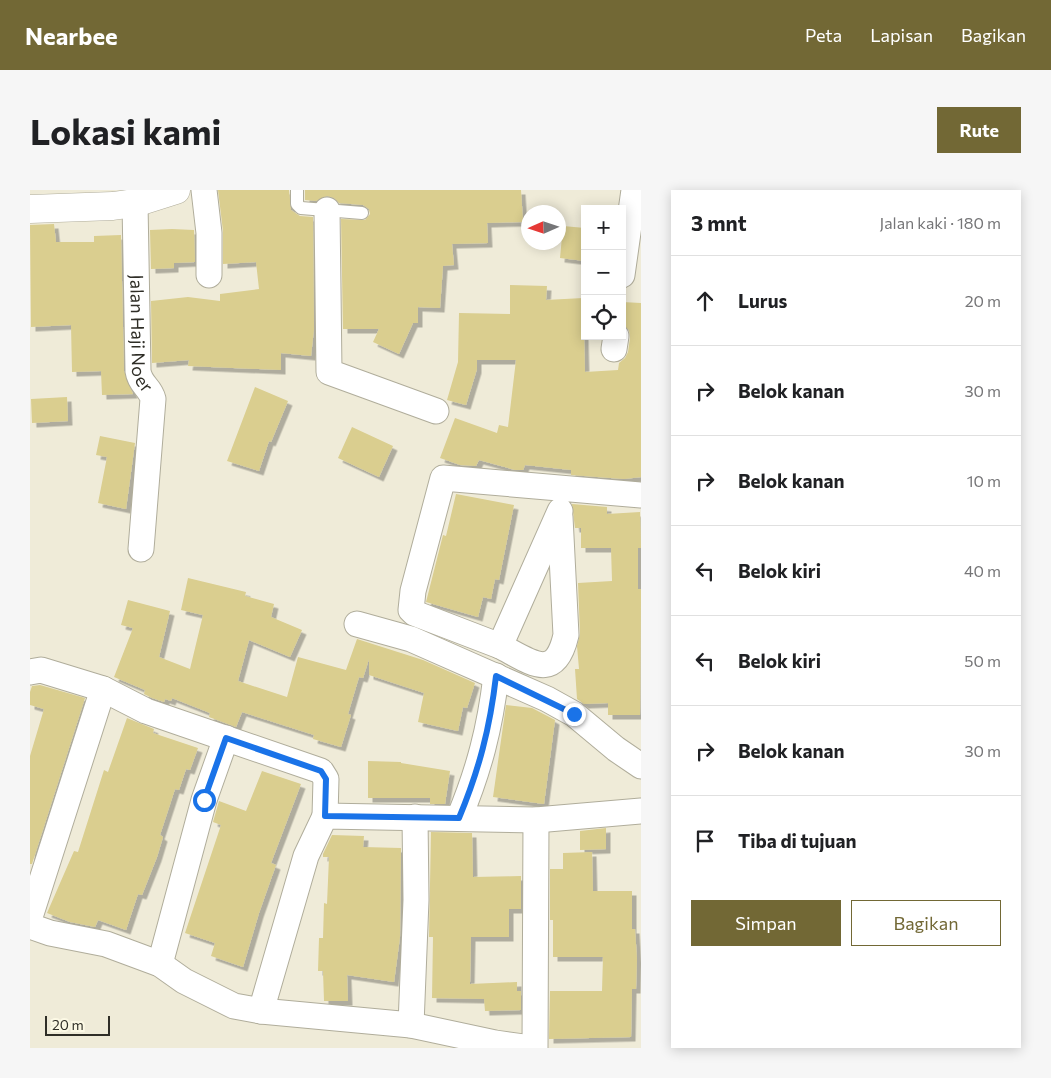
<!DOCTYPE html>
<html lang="id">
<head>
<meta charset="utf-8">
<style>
  :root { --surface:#fff; --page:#f6f6f6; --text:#202124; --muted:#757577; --line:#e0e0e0; --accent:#726835 }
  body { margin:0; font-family:Commissioner,sans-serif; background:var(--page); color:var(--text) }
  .controls { position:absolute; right:15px; top:15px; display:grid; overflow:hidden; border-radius:0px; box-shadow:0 2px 12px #0003 }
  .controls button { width:45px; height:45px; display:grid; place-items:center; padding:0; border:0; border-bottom:1px solid var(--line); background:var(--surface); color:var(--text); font:25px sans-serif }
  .compass { position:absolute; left:491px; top:15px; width:45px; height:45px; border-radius:50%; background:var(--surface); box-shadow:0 2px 12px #0003; rotate:267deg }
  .scale { position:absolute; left:15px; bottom:12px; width:65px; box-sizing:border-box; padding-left:5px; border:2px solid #2f2e27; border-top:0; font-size:14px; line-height:18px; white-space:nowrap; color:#2f2e27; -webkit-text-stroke:4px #fcf9e5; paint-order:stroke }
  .stop { position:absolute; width:15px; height:15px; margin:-11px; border:4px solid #1a73e8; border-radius:50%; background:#fff }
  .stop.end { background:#1a73e8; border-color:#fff; box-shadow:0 1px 5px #0008 }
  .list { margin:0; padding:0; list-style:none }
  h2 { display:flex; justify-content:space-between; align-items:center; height:65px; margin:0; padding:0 20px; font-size:21px }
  h2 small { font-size:16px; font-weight:400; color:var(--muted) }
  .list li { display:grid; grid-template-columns:32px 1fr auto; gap:15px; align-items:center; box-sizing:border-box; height:90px; padding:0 20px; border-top:1px solid var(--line) }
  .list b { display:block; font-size:19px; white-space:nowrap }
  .list em { font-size:16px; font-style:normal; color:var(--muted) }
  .actions { display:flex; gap:10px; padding:15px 20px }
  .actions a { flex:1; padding:11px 0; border:1px solid var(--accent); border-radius:0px; text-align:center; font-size:18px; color:var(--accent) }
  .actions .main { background:var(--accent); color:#fff }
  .icon { flex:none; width:28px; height:28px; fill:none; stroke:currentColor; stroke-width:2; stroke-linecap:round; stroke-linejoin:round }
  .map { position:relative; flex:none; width:611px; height:858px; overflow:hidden; border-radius:0px }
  header { display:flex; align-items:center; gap:30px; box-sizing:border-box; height:70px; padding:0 25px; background:var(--accent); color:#fff }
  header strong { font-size:24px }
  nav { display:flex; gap:28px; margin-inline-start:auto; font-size:18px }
  .intro { display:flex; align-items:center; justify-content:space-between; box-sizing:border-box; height:120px; padding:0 30px }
  h1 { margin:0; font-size:35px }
  .button { padding:12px 22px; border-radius:0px; background:var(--accent); color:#fff; font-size:18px; font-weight:700 }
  main { display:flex; gap:30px; padding:0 30px }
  aside { flex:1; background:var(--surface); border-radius:0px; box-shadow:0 2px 12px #0003 }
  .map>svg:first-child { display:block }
  .building { fill:#dace8f; filter:url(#shadow) }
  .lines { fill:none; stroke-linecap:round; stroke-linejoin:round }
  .lane-casing { stroke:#b0ad9b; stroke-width:14 }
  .street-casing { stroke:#b0ad9b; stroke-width:27 }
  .secondary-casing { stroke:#b0ad9b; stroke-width:29 }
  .lane { stroke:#fff; stroke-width:12 }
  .street { stroke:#fff; stroke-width:25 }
  .secondary { stroke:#fff; stroke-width:28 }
  .route { stroke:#1a73e8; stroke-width:6 }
  .labels { text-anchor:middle; stroke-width:4; stroke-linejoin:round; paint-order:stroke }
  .street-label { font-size:18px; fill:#2f2e27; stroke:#fcf9e5 }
</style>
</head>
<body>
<header>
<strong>Nearbee</strong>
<nav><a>Peta</a><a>Lapisan</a><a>Bagikan</a></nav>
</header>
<div class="intro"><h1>Lokasi kami</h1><a class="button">Rute</a></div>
<main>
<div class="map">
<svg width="611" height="858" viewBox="0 0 611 858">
  <defs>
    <filter id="shadow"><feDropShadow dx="4.5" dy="4.5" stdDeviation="0" flood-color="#0004"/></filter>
  </defs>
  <rect width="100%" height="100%" fill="#efebd8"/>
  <path class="building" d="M188,0h71l2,20 9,6 13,1 1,112 -3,27 -30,-3v17l-93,-4 1,-6 -37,3 -1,-62 37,-4 32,4v-7l39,-5 -3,-27 -33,2v-33z
    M275,0h216l2,32 -36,1 1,20 -36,1 2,21 -11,1 -3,42 -22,-1v16h-5l-14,31 -26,-12 6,-13h-36l-2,-110 24,1 5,-6 -1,-5 -6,-4 -24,-2 -5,-5 -7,-2 -11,5 -11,-1z
    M24,34l2,18h38v-6l27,-1 3,136 9,23 -31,1 -1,-24 -29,1 -1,-47 -40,2 -1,-102z
    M533,36l22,2v33l-25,-3z
    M142,39l22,1 1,32 -21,1v5l-23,1 -1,-39z
    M480,95l37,1 -1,14 37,-2 2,74 33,-2 1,-7 6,-5 3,-6 2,-14 -1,-8 -7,-6v-22l19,1v174l-17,2 -53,-4v-5l-46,-5 -2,5h-8l-36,-10 -3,6 -16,-1 -20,-7 15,-40 42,15 2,-8 9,2 8,-67h-39v9l-11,36 -19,-5 11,-38 1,-49 51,1z
    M225,197l33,14 -17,41 -2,-1 -10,30 -32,-10z
    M37,207l1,24 -36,2 -1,-24z
    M322,237l41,19 -14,31 -41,-19z
    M70,246l35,7 -9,66 -28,-6 9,-46 -11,-2z
    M426,304l58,11 -15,75 -4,-1 -4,20 -8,-2 -5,20 -52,-15 17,-67 3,1z
    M542,314l35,3v7l33,-2 1,36h-3v41h3v11l-1,115h-32v-12l-24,1 -7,-5 -2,-30h4l-2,-23 3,-12 -2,-51 34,-2 -1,-33h-30v-20h-6z
    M158,388l58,14 -1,4 29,8 -3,13 31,13 -12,27 -41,-17 -11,41 49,16 11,-40 48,13 11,-31 66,21 52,23 -8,25 -4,-1 -5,24 -40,-9 6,-29 -55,-18v-16l-6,19 -4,-1 -11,37 3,1 -10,32 -28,-8 1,-4 -72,-23 -6,15 -27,-10 1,-4 -38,-15 -1,3 -6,-2 -1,3 -12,-4 -8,-4 1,-4 -31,-13 19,-49 -12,-3 7,-25 42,11 -11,46 31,12 13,-54 -22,-5z
    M10,495l45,13 -53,166h-2v-108l14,-47 -14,-4v-13l2,-6z
    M476,515l26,3 23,12 -11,84 -51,-7z
    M97,528l27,11 -1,4 45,15 -8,22 -4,-1 -7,21 -4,-1 -15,46 3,2 -6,20 -15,38 -4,-1 -12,36 -28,-10 -3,7 -25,-5 -23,-9 27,-62 4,1 26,-82 4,2z
    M338,571l33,1v1l49,8 -5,33h-15v-6h-62z
    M232,581l39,13 -30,79 5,2 -17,48 -16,54 -32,-11 4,-13 -30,-10 36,-108 -8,-3 6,-21 27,10z
    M576,638v21l-26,1v-19z
    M401,642l41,1 1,44 48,-1v33h-12v28h-38l-1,47 47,-2v9h4v19l-36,1 -1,-12 -52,-1 1,-61h-4z
    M302,645l32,1 -1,11 38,1 -1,89 -6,45 -47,-7 1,26h-24l-1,-30h-5l1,-33h4l1,-35 3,1 2,-47h-6v-3z
    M562,662l1,39h39v38h3l2,30 -1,30h-4l-1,48 -82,2 1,-48h52l1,-34h-50v-37h-3v-51h13v-16z"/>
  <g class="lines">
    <g class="lane-casing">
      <path id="lane" d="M267,0v14l4,4 61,5"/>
    </g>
    <g class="street-casing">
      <g id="street">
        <path d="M174,0l5,43v42"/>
        <path id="s1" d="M105,13l3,168c2,14 12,16 15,28l-12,150"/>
        <path d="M297,20l2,162 107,39"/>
        <path d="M592,85l12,-85"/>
        <path d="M584,159l2,-13"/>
        <path d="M530,321l-60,135 -86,-33 -3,-3 2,-19 30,-113 198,17"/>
        <path d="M327,434l54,15 136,60 27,15 42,35 25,17"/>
        <path d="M470,456c31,16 55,37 66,-11l-6,-118"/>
        <path d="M0,482l11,-2 62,19 43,22 175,60 5,8 -1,37"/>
        <path d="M429,628c20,-48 31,-90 37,-142"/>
        <path d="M0,727l73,-228"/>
        <path d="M0,736l20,7 56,11 54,20 24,17 50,25 27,5 150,14 84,18 36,5"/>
        <path d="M130,774l44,-164 22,-62"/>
        <path d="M231,821l45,-155 19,-40 211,4 105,-9"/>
        <path d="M381,835l5,-125 -1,-83"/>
        <path d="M505,858l1,-228"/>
      </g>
    </g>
    <g class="secondary-casing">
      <path id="secondary" d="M0,19l83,-3 22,-3 41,-13"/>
    </g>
    <use href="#lane" class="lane"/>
    <use href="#street" class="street"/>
    <use href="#secondary" class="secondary"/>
  </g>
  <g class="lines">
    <path class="route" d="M174,610l22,-62 95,33 5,8 -1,37 134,2c20,-48 31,-90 37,-142l78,38"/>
  </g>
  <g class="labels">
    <g class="street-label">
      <text dy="6" stroke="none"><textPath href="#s1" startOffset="131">Jalan Haji Noer</textPath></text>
    </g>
  </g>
</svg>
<div class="controls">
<button>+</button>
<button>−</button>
<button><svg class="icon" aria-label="locate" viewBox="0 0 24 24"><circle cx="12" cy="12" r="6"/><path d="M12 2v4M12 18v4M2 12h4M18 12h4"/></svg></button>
</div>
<svg class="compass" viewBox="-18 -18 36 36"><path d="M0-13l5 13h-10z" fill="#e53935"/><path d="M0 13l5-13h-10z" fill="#757577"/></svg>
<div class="scale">20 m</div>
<div class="stop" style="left:174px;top:610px"></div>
<div class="stop end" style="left:544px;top:524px"></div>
</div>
<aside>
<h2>3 mnt<small>Jalan kaki · 180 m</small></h2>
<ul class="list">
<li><svg class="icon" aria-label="ahead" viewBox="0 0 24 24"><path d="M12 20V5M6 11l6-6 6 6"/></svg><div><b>Lurus</b></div><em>20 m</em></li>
<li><svg class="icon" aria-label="right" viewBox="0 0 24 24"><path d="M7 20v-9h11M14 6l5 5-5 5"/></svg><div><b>Belok kanan</b></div><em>30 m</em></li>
<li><svg class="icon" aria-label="right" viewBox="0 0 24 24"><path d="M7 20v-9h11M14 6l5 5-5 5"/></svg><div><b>Belok kanan</b></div><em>10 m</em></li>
<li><svg class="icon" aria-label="left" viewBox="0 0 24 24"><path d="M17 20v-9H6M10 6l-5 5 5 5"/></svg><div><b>Belok kiri</b></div><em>40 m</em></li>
<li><svg class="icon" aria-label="left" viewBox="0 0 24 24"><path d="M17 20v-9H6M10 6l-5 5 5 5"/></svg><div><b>Belok kiri</b></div><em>50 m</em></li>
<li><svg class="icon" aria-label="right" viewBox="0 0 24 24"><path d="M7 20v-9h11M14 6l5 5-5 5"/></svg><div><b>Belok kanan</b></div><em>30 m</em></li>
<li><svg class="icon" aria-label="arrive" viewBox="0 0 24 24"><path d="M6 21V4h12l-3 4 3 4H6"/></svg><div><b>Tiba di tujuan</b></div></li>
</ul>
<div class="actions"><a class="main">Simpan</a><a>Bagikan</a></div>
</aside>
</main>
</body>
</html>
